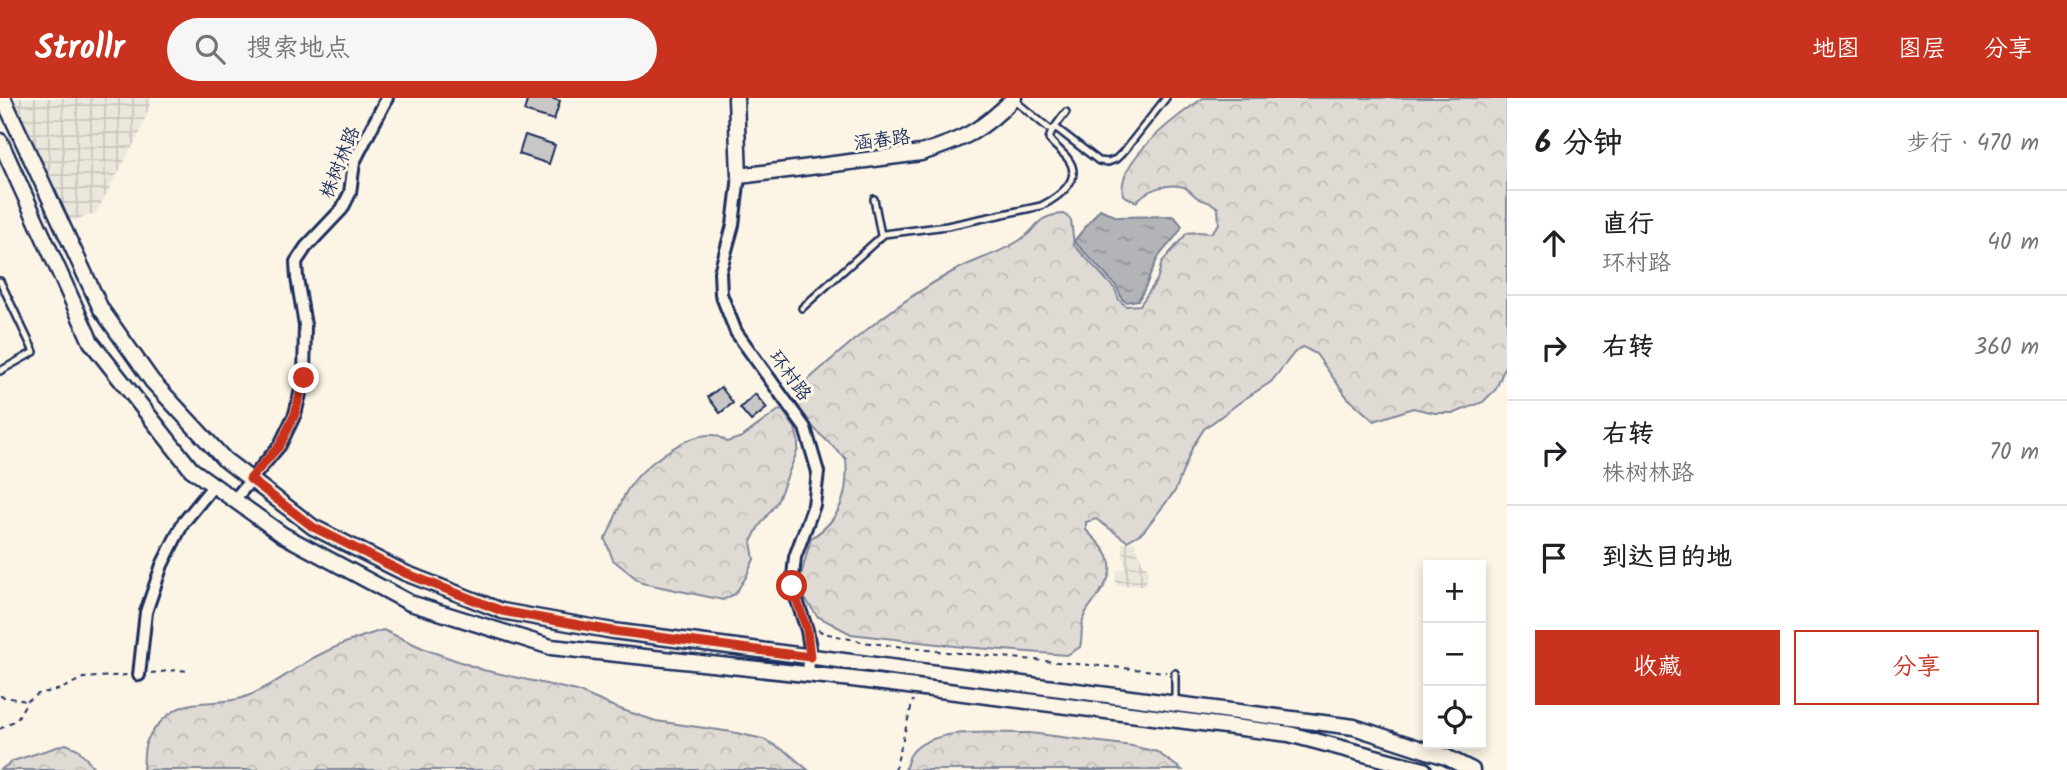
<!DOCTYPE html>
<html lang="zh">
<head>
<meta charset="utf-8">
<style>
  :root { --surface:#fff; --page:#f6f6f6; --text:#202124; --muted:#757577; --line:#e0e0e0; --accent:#c8321e }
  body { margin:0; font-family:Kalam,"LXGW WenKai TC",sans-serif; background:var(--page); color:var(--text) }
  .controls { position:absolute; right:21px; bottom:21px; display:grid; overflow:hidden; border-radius:0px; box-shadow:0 4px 10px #0003 }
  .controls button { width:63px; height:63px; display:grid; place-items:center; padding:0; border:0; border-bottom:2px solid var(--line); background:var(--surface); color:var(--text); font:35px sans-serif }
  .stop { position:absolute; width:21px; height:21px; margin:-16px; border:5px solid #c8321e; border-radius:50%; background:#fff }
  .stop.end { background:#c8321e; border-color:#fff; box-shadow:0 2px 7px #0008 }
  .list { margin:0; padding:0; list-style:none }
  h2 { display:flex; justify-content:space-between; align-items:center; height:91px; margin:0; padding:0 28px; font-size:30px }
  h2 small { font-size:23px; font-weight:400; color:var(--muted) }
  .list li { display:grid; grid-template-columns:46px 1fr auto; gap:21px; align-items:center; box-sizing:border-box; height:105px; padding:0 28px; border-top:2px solid var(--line) }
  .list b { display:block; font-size:26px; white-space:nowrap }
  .list p { margin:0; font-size:23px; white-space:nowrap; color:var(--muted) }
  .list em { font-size:23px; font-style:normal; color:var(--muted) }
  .actions { display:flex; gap:14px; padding:21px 28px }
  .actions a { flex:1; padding:16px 0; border:2px solid var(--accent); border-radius:0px; text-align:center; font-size:24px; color:var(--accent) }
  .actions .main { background:var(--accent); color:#fff }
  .icon { flex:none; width:38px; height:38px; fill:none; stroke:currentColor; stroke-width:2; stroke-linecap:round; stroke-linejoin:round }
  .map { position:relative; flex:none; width:1507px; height:672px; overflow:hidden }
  header { display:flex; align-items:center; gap:42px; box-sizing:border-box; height:98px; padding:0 35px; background:var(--accent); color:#fff }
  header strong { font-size:33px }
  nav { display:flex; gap:38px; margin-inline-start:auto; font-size:24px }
  .search { width:490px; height:63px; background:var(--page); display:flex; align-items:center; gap:18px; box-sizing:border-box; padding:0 24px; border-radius:38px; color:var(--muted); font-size:26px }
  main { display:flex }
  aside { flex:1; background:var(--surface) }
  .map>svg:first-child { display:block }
  .industrial { fill:url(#industrial-grid) }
  .forest { fill:url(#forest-crowns); stroke:#7d8599; stroke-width:2 }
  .water { fill:url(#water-ripples); stroke:#767f94; stroke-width:2 }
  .building { fill:#c8c7c6; stroke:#1b2f5e; stroke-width:2 }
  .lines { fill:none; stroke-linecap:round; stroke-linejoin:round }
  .lane-casing { stroke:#1b2f5e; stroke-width:10 }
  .street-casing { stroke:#1b2f5e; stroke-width:16 }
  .secondary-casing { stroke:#1b2f5e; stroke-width:19 }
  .path { stroke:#1b2f5e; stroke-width:2; stroke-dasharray:5 5; stroke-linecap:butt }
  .lane { stroke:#fcf5e5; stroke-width:5 }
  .street { stroke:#fcf5e5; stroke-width:10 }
  .secondary { stroke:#fcf5e5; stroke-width:14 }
  .route { stroke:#c8321e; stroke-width:9 }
  .labels { text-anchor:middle; stroke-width:6; stroke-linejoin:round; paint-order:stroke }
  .street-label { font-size:19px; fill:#1b2f5e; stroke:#fcf5e5 }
</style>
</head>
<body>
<header>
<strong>Strollr</strong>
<div class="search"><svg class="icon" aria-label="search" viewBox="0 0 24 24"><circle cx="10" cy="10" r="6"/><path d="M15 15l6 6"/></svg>搜索地点</div>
<nav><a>地图</a><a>图层</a><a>分享</a></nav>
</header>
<main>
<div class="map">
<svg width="1507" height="672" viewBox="0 0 1507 672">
  <defs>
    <pattern id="industrial-grid" width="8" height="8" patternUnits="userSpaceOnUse" patternTransform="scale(1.75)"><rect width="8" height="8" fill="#ece7dc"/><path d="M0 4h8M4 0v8" fill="none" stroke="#cac6bf"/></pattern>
    <pattern id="forest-crowns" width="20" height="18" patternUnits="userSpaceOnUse" patternTransform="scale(1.75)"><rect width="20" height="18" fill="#dfdbd4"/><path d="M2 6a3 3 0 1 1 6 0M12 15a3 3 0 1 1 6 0" fill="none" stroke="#bfbcb8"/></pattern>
    <pattern id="water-ripples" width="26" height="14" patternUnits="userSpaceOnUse" patternTransform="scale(1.75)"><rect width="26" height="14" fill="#b2b4b8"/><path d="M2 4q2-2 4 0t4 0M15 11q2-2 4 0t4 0" fill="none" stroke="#909399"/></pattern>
  </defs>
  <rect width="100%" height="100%" fill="#fcf5e5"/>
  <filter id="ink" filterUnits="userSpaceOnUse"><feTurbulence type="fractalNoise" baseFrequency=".0143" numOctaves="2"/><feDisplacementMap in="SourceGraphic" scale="14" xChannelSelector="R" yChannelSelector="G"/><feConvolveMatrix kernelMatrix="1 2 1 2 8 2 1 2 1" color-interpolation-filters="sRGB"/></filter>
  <g filter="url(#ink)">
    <path class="industrial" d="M8,0h144l-12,35 -44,80 -31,10z
      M1135,444l7,21 7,6 -3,16 -30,1v-15l9,-2 -3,-26z"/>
    <path class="forest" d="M1203,0h304v264l-11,27 -13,13 -28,11h-20l-22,-5 -39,13 -27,-24 -31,-43 -13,-7 -9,6 -23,29 -28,18 -39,29 -11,17 -18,45 -32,41 -16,9 -31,-22 -10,3v8c20,20 35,34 15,61 -5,8 -12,15 -16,23 -5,9 -2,23 -5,33l-13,8 -104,-8 -112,-13 -34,-18 -13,-19 -3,-22 10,-37c30,-18 38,-45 35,-79 -12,-13 -49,-41 -50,-60 0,-4 2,-7 3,-11 48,-43 96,-85 153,-116 22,-12 47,-18 68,-32 20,-12 13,-24 44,-26l7,6 3,25 41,44 4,11 7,6 14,-1 17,-25 5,-18 25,-29 10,-1 14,1 8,-9 -1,-16c-6,-6 -13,-6 -20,-10 -5,-3 -9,-9 -14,-11 -17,-5 -38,3 -48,15l-13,-7c-7,-35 54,-79 80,-97z
      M779,312l4,1 12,17 3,12v9l-21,53 -19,26 -7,14 3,17 -8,18 -11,17 -12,6 -81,-17 -29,-23 -8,-21c10,-16 13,-34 23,-50 14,-22 57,-56 85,-54 5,0 10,4 14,7l15,-5z
      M383,532l44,20 56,20 94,21 40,17 39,13 76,11 31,7 24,13 21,18h-665c1,-8 0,-19 3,-27 4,-11 18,-26 28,-32 21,-13 46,-6 68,-13 26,-9 48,-26 71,-40 22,-12 46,-21 70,-28z
      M1030,635l102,13 25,6 25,18h-277c2,-5 3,-12 6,-16 21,-29 87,-20 119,-21z
      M66,646l12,5 18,21h-96l13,-9z"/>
    <path class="water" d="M1100,111l17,8 57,-1 8,10c-5,13 -17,20 -24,32 -8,14 -11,30 -20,42l-12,2 -4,-3 -5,-12 -43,-46z"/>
    <path class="building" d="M528,0h23l9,3 -6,19 -30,-9z
      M525,37l30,10 -6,19 -30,-10z
      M721,289l12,16 -13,10 -12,-16z
      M755,296l12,14 -16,13 -11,-13z"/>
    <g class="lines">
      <g class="lane-casing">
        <path id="lane" d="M1014,2l38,31
          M1055,29l44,34 9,1 8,-3 9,-9 41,-52
          M874,101l7,36
          M0,183l34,71 -34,19
          M802,210l82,-74 63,-8 94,-20c16,-8 43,-26 27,-47 -5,-7 -14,-13 -19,-20l3,-8 14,-19
          M1175,603v-28"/>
      </g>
      <g class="street-casing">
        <path id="street" d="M739,78l-6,49 -13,47 1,22 15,38 69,96 13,44 -4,33 -19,52 -3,29 15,44 3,18 -2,26
          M234,402l46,-55 15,-31 9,-36 1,-53 -8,-47 -1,-16 10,-15 36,-38 8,-16 4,-31 33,-64
          M139,577l7,-63 16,-47 21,-42 31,-38"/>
      </g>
      <g class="secondary-casing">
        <path id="secondary" d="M3,0l98,211 51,72 72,78 89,68 92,46 97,38 111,20 741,96 92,30 26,13
          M736,0l3,78 182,-23c42,-13 62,-23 93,-55
          M0,43l91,201 100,127 92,66 127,68 141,44 301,32 437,55 135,36"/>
      </g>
      <path class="path" d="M818,532l6,3 39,9 73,9 230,21
        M151,575l27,-3 10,1
        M0,598l26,5
        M0,631l17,-10 10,-18 11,-7 23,-5 22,-11 45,-3
        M895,672l18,-70"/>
      <use href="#lane" class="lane"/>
      <use href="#street" class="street"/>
      <use href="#secondary" class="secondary"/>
    </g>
  </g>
  <g class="lines" filter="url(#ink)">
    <path class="route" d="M304,280l-9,36 -15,31 -30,34 63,48 92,46 97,38 111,20 197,26 -3,-27 -15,-44"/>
  </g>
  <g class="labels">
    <g class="street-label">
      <text transform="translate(882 41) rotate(-7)" y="7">涵春路</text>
      <text transform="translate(339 64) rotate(-68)" y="7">株树林路</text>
      <text transform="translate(791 277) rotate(54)" y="7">环村路</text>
    </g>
  </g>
</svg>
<div class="controls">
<button>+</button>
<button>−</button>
<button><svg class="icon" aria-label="locate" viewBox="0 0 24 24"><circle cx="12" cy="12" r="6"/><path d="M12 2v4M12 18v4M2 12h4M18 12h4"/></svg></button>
</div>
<div class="stop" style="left:792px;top:488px"></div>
<div class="stop end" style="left:304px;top:280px"></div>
</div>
<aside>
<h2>6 分钟<small>步行 · 470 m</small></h2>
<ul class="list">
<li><svg class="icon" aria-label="ahead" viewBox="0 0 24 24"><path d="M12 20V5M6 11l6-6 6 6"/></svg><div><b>直行</b><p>环村路</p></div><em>40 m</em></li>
<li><svg class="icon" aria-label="right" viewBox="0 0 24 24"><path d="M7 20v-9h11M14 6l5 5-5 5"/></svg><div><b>右转</b></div><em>360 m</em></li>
<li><svg class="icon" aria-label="right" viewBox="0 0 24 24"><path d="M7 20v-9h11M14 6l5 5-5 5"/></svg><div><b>右转</b><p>株树林路</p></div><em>70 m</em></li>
<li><svg class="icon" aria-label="arrive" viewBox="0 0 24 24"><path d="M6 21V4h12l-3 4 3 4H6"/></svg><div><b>到达目的地</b></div></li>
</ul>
<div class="actions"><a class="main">收藏</a><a>分享</a></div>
</aside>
</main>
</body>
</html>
